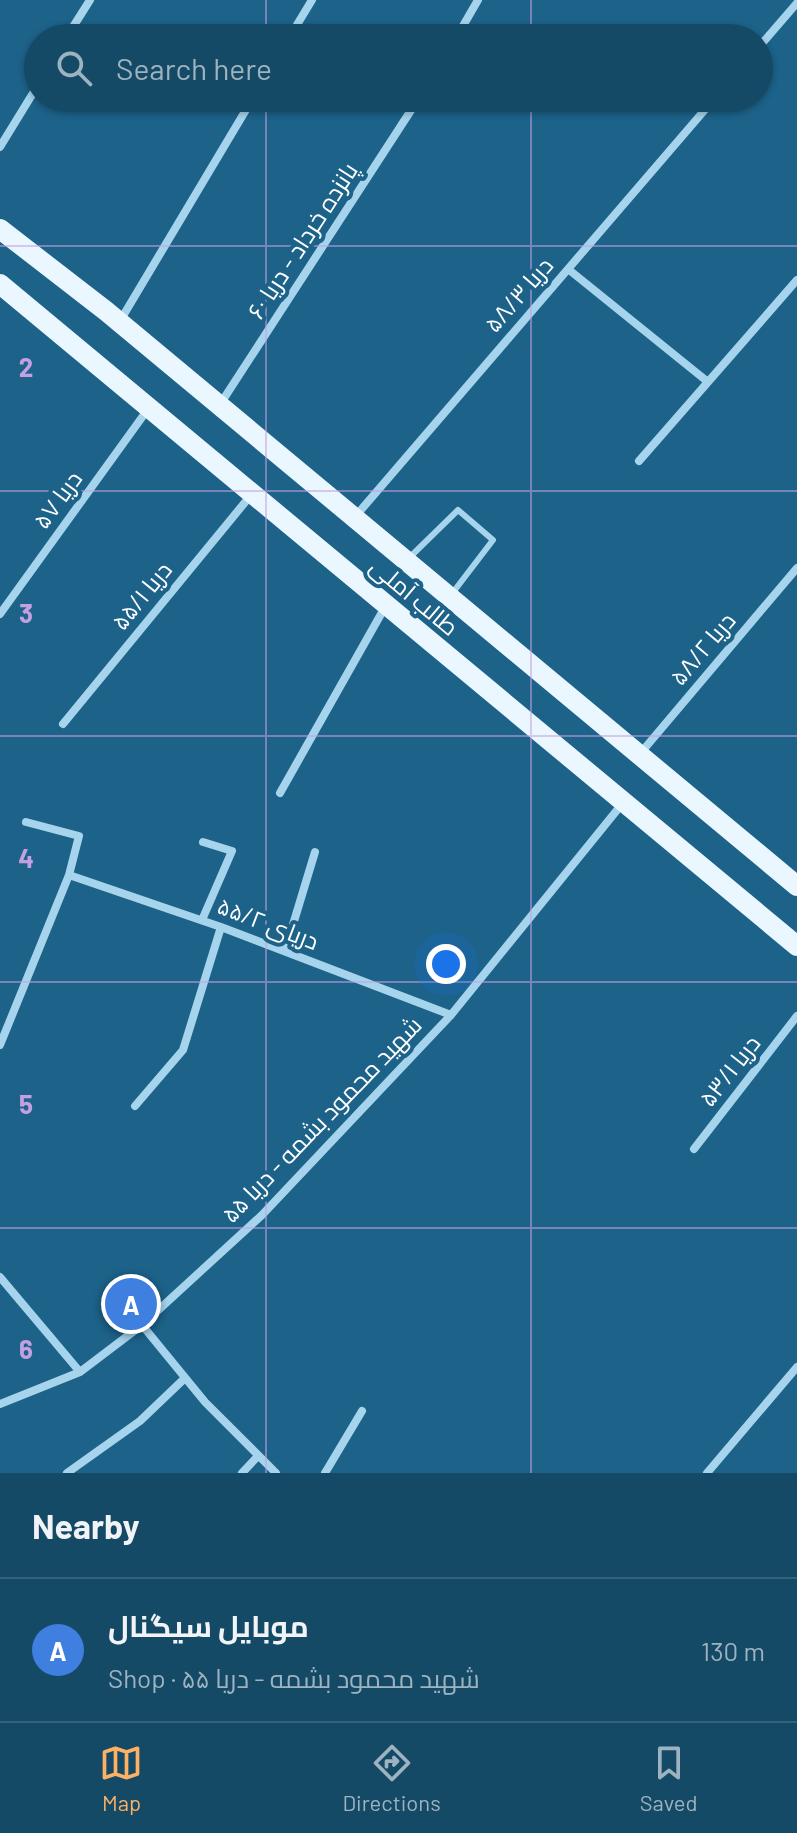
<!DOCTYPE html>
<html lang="en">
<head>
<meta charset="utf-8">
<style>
  :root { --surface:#154a67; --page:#1e516d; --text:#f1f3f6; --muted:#9db3c0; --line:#34627b; --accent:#fcb164 }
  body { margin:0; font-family:Barlow,Cairo,sans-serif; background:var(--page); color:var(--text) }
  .you { position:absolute; left:446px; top:964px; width:28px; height:28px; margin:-20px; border:6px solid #fff; border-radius:50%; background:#1a73e8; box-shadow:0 0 0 12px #1a73e833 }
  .badge { display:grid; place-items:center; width:52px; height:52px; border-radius:50%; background:var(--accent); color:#fff; font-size:26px; font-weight:700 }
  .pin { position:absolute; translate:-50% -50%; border:4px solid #fff; box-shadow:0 2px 8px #0006 }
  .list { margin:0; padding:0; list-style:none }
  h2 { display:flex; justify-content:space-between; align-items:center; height:104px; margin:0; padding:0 32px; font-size:34px }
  h2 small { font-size:26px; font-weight:400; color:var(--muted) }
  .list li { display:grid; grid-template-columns:52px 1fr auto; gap:24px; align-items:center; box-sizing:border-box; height:144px; padding:0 32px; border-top:2px solid var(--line) }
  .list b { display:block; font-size:30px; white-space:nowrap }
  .list p { margin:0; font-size:26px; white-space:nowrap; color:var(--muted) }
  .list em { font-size:26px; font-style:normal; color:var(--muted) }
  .icon { flex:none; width:44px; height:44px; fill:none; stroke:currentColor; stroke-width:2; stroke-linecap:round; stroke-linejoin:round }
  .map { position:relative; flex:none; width:797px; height:1473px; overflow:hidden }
  .search { position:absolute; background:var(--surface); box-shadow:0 2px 6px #0004; left:24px; right:24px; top:24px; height:88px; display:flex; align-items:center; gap:20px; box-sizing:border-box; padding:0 28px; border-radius:44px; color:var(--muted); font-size:30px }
  .sheet { height:248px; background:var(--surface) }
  nav { display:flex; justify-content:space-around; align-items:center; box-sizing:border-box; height:112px; border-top:2px solid var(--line); background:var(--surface); font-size:22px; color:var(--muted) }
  nav a { display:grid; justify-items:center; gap:4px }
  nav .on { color:var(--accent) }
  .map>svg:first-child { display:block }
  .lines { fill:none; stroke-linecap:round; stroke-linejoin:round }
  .service { stroke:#a6d4ec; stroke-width:6 }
  .minor { stroke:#a6d4ec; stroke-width:8 }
  .primary { stroke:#ebf7ff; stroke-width:20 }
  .grid { fill:none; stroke:#c4a0e2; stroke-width:2; stroke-opacity:0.55 }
  .labels { text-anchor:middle; stroke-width:8; stroke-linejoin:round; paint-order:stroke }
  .street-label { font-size:24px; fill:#fff; stroke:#1c6289 }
  .grid-label { font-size:26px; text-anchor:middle; font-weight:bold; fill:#c4a0e2; stroke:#1c6289; stroke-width:8; stroke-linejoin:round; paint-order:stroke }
</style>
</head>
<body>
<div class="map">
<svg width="797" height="1473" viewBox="0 0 797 1473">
  <rect width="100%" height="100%" fill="#1c6289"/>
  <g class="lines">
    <path class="service" d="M409,558l49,-48 35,30 -42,55"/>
    <path class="minor" d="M66,38l24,-38
      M289,38l23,-38
      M456,38l22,-38
      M759,47l38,-44
      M0,147l38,-62
      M568,269l140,113
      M120,321l133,-223
      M219,406l200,-308
      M639,461l158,-181
      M354,518l361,-420
      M0,614l148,-205
      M63,724l188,-229
      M639,755l158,-187
      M280,793l105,-186
      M69,875l152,52 230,88
      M202,920l30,-69 -29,-9
      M285,951l30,-99
      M0,1045l69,-170 10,-39 -53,-14
      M135,1106l48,-56 38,-123
      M694,1149l103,-133
      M0,1277l80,95
      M142,1325l63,77 71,71
      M0,1404l80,-32 62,-47 120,-110 189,-200 171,-211
      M67,1473l73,-52 45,-43
      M242,1473l16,-17
      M325,1473l37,-62
      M707,1473l90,-106"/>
    <path class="primary" d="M0,229l106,82 691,575
      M0,284l797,662"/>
  </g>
  <path class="grid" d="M266,0v38M531,0v38M266,98v1375M531,98v1375M0,246h797M0,491h797M0,736h797M0,982h797M0,1228h797"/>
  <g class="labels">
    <g class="street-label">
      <text transform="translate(303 241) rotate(-57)" y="8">پانزده خرداد - دریا ۶۰</text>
      <text transform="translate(519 295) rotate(-49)" y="8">دریا ۵۸/۳</text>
      <text transform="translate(58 500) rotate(-54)" y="8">دریا ۵۷</text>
      <text transform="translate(142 596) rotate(-51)" y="8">دریا ۵۵/۱</text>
      <text transform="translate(414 597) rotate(40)" y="8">طالب آملی</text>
      <text transform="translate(703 649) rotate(-50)" y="8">دریا ۵۸/۲</text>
      <text transform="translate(268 924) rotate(21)" y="8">دریای ۵۵/۲</text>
      <text transform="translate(730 1071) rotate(-52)" y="8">دریا ۵۳/۱</text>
      <text transform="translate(322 1120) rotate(-46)" y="8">شهید محمود بشمه - دریا ۵۵</text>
    </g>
  </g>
  <g class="grid-label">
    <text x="26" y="377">2</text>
    <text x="26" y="623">3</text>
    <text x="26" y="868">4</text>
    <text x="26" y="1114">5</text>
    <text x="26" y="1359">6</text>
  </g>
</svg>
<div class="you"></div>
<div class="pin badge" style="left:131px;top:1304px;background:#3f7fe0">A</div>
<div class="search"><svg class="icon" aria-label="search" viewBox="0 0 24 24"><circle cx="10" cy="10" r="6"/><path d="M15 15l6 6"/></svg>Search here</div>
</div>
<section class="sheet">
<h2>Nearby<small></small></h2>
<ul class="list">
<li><span class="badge" style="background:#3f7fe0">A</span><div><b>موبایل سیگنال</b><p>Shop · شهید محمود بشمه - دریا ۵۵</p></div><em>130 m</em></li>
</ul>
</section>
<nav>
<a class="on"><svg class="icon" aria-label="map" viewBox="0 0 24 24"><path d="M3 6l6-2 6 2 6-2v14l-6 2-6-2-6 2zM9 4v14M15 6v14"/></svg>Map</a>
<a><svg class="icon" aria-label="directions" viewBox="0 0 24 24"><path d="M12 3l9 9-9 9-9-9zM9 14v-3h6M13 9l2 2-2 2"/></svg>Directions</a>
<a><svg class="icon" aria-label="saved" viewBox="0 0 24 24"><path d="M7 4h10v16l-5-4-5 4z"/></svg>Saved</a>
</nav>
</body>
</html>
